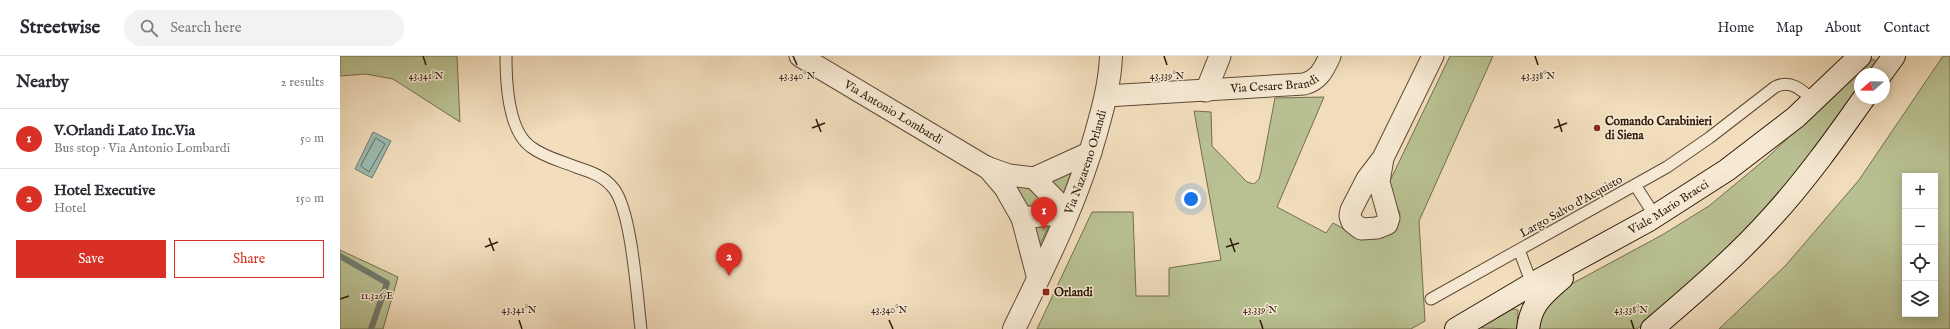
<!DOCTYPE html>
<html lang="en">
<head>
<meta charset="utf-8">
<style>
  :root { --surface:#fff; --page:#f2f2f3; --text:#2b2b33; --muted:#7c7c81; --line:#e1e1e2; --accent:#d93025 }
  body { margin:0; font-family:"IM FELL English",serif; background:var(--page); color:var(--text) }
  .controls { position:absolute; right:12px; bottom:12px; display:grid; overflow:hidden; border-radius:0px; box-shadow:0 2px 10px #0003 }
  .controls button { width:36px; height:36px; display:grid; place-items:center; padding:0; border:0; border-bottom:1px solid var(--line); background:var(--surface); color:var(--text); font:20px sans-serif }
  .compass { position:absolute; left:1514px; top:12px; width:36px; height:36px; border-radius:50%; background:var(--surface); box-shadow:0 2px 10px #0003; rotate:250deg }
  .you { position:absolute; left:851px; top:143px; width:14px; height:14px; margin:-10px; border:3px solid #fff; border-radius:50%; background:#1a73e8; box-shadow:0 0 0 6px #1a73e833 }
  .badge { display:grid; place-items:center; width:26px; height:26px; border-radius:50%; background:var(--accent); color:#fff; font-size:13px; font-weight:700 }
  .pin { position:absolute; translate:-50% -33px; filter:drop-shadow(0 1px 2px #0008) }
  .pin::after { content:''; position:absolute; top:21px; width:14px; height:12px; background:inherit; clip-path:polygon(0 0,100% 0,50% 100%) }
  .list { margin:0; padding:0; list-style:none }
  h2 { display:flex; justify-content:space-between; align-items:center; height:52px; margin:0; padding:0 16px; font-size:17px }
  h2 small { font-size:13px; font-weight:400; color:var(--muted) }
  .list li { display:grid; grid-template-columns:26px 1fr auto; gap:12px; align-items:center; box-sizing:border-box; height:60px; padding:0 16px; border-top:1px solid var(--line) }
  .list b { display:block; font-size:15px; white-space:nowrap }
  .list p { margin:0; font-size:13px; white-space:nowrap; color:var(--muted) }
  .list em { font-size:13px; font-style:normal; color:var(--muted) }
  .actions { display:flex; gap:8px; padding:12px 16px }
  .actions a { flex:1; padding:9px 0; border:1px solid var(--accent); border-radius:0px; text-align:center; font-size:14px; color:var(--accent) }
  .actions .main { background:var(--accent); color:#fff }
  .icon { flex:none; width:22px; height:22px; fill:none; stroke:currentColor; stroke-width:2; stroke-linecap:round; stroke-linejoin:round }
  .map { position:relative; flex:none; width:1610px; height:273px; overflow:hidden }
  header { display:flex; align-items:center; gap:24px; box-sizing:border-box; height:56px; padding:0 20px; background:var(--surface); border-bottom:1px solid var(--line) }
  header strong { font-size:19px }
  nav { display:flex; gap:22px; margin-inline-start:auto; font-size:14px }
  .search { width:280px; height:36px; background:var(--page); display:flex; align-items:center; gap:10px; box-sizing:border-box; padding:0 14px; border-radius:22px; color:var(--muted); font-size:15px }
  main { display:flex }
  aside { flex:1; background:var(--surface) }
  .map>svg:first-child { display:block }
  .green { fill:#b9c192; stroke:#746d4e; fill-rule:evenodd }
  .water { fill:#9bbcb2; stroke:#707b6f }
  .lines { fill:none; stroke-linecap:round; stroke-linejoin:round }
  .shore { stroke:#656a5e; stroke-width:1 }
  .stream { stroke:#707b6f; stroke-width:6 }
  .service-casing { stroke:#604a37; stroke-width:13 }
  .minor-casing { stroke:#604a37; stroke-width:23 }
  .tertiary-casing { stroke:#604a37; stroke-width:24 }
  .secondary-casing { stroke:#2f190a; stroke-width:24 }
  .service { stroke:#f7ead4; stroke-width:11 }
  .minor { stroke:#f7ead4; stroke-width:21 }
  .tertiary { stroke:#f7ead4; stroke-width:22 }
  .secondary { stroke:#f7ead4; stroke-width:22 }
  .ticks { fill:none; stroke:#2f190a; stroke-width:1.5 }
  .poi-dot { fill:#8f2418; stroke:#f7ead4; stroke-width:1.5 }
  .labels { text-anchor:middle; stroke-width:3; stroke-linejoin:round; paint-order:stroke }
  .street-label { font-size:12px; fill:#2f190a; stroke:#f7ead4 }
  .poi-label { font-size:12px; font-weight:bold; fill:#2f190a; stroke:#f7ead4; text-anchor:start }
  .ticks-label { font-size:10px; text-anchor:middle; fill:#2f190a; stroke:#f7ead4; stroke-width:3; stroke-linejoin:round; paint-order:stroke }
</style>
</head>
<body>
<header>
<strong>Streetwise</strong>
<div class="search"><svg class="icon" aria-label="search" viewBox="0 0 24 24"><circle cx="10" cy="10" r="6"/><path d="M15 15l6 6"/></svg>Search here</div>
<nav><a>Home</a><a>Map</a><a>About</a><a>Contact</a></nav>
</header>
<main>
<aside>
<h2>Nearby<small>2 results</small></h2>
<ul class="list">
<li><span class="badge">1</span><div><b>V.Orlandi Lato Inc.Via</b><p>Bus stop · Via Antonio Lombardi</p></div><em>50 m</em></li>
<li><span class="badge">2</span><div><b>Hotel Executive</b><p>Hotel</p></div><em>150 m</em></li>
</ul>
<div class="actions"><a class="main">Save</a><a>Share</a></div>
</aside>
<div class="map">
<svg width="1610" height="273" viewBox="0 0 1610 273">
  <rect width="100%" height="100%" fill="#f2debd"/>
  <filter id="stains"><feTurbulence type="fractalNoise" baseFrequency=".005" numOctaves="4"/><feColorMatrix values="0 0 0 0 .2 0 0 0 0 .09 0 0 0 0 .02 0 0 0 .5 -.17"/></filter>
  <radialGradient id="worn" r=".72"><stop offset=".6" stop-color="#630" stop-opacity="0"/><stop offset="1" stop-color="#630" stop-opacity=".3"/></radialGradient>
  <path class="green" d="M0,0h117l3,66 -67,-43 -27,-5 -26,2z
    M1110,0h43l-74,165 6,100 -14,8h-374l55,-117h41l3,84h33v-28l52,-8 -27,-149 17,1 1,34 35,36 7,2 5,-5 2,-7 14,-74 49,-1 -47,110 49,26 7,-10 28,15 6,1 16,-2 15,-15 2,-8 -12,-29z
    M1603,0h7v273h-231l67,-64 73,-85zM1565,120h30v138h-30z
    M1531,3l4,1 2,4 -6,10h-11v16l-31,44 -69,83 -99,93 -24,19h-101v-9l26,-31 100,-54 47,-29 59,-49z
    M733,111l-11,30 -14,-17z
    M686,127l20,22 -2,3c-20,0 -21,-3 -28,-20l3,-3z
    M711,165l-13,28 -6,-24z
    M0,194l58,27 -15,52h-43z
    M1174,253l4,1 -1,19 -36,-1v-2l29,-16z"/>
  <path class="water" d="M33,76l18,9 -19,37 -17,-9z"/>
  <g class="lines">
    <path class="shore" d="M36,82l9,6 -16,28 -8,-6z"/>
    <path class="stream" d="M0,200l47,27 -16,46"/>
    <g class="service-casing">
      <path id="service" d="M166,0c0,26 2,75 25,91 13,10 30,14 45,20 15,5 28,9 38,22 18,24 23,108 27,140
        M1295,129l20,31
        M1179,194l13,34
        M1091,243l236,-132 42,-29 66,-51c16,-8 27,3 39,14"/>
    </g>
    <g class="minor-casing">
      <g id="minor">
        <path id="s1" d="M460,0l186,111 23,8 25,3 57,-26"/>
        <path d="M866,35l14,-35"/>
        <path id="s2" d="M766,40l198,-12c15,-4 20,-15 26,-28"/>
        <path d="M1043,102l-4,24 10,36 -2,6 -10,4 -16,1 -9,-7 -2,-6 1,-6 16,-31 16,-21 50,-102"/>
        <path d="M647,111l18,21 17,30 16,61"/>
        <path d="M694,122l34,35"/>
        <path d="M682,162l46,-5"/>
      </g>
    </g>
    <g class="tertiary-casing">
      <g id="tertiary">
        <path id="s3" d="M674,273c31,-64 63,-127 82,-196 7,-25 14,-50 15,-77"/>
      </g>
    </g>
    <g class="secondary-casing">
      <g id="secondary">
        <path d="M1541,18l13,-18"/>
        <path id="s4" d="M1116,273l76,-45 117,-64 78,-50 69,-53 64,-61"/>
        <path d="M1188,273c3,-26 15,-34 34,-51"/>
        <path d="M1312,273c41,-35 83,-71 119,-111 34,-37 64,-79 93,-120"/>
      </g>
    </g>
    <use href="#service" class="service"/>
    <use href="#minor" class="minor"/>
    <use href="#tertiary" class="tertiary"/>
    <use href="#secondary" class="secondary"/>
  </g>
  <path class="ticks" d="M83,0l3,9M453,0l4,9M824,0l3,9M1195,0l3,9M476,63l5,13M1218,63l4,13M472,72l13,-5M1214,72l13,-5M149,182l5,13M890,182l5,14M145,191l13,-5M886,191l13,-4M0,243l9,-3M179,264l3,9M549,264l4,9M920,264l3,9M1291,264l3,9"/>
  <g class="poi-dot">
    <circle cx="1257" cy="72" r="4"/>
    <rect x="702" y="232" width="8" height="8" rx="2"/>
  </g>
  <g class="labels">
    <g class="street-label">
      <text dy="4" stroke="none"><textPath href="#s2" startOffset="169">Via Cesare Brandi</textPath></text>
      <text dy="4" stroke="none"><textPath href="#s1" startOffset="109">Via Antonio Lombardi</textPath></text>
      <text dy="4" stroke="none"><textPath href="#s3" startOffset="182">Via Nazareno Orlandi</textPath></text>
      <text transform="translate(1231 150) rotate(-29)" y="4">Largo Salvo d'Acquisto</text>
      <text dy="4" stroke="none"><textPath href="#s4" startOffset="245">Viale Mario Bracci</textPath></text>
    </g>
    <g class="poi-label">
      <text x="1265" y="69">Comando Carabinieri<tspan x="1265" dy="14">di Siena</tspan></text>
      <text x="714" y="240">Orlandi</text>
    </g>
  </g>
  <g class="ticks-label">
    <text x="86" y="23">43.341°N</text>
    <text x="457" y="23">43.340°N</text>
    <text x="827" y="23">43.339°N</text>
    <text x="1198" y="23">43.338°N</text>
    <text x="37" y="243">11.326°E</text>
    <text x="179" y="257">43.341°N</text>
    <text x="549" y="257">43.340°N</text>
    <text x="920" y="257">43.339°N</text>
    <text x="1291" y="257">43.338°N</text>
  </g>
  <rect width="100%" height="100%" filter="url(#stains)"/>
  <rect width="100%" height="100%" fill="url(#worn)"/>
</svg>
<div class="controls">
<button>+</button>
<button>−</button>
<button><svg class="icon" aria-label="locate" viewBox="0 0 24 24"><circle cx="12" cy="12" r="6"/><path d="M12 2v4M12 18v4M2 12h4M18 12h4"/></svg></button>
<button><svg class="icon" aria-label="layers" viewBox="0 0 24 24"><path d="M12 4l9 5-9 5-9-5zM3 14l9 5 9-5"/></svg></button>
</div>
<svg class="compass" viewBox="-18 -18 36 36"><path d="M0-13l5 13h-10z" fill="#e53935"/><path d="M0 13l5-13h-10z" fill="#7c7c81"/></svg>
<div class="you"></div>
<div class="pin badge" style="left:704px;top:174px">1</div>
<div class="pin badge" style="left:389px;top:220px">2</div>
</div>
</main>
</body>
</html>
